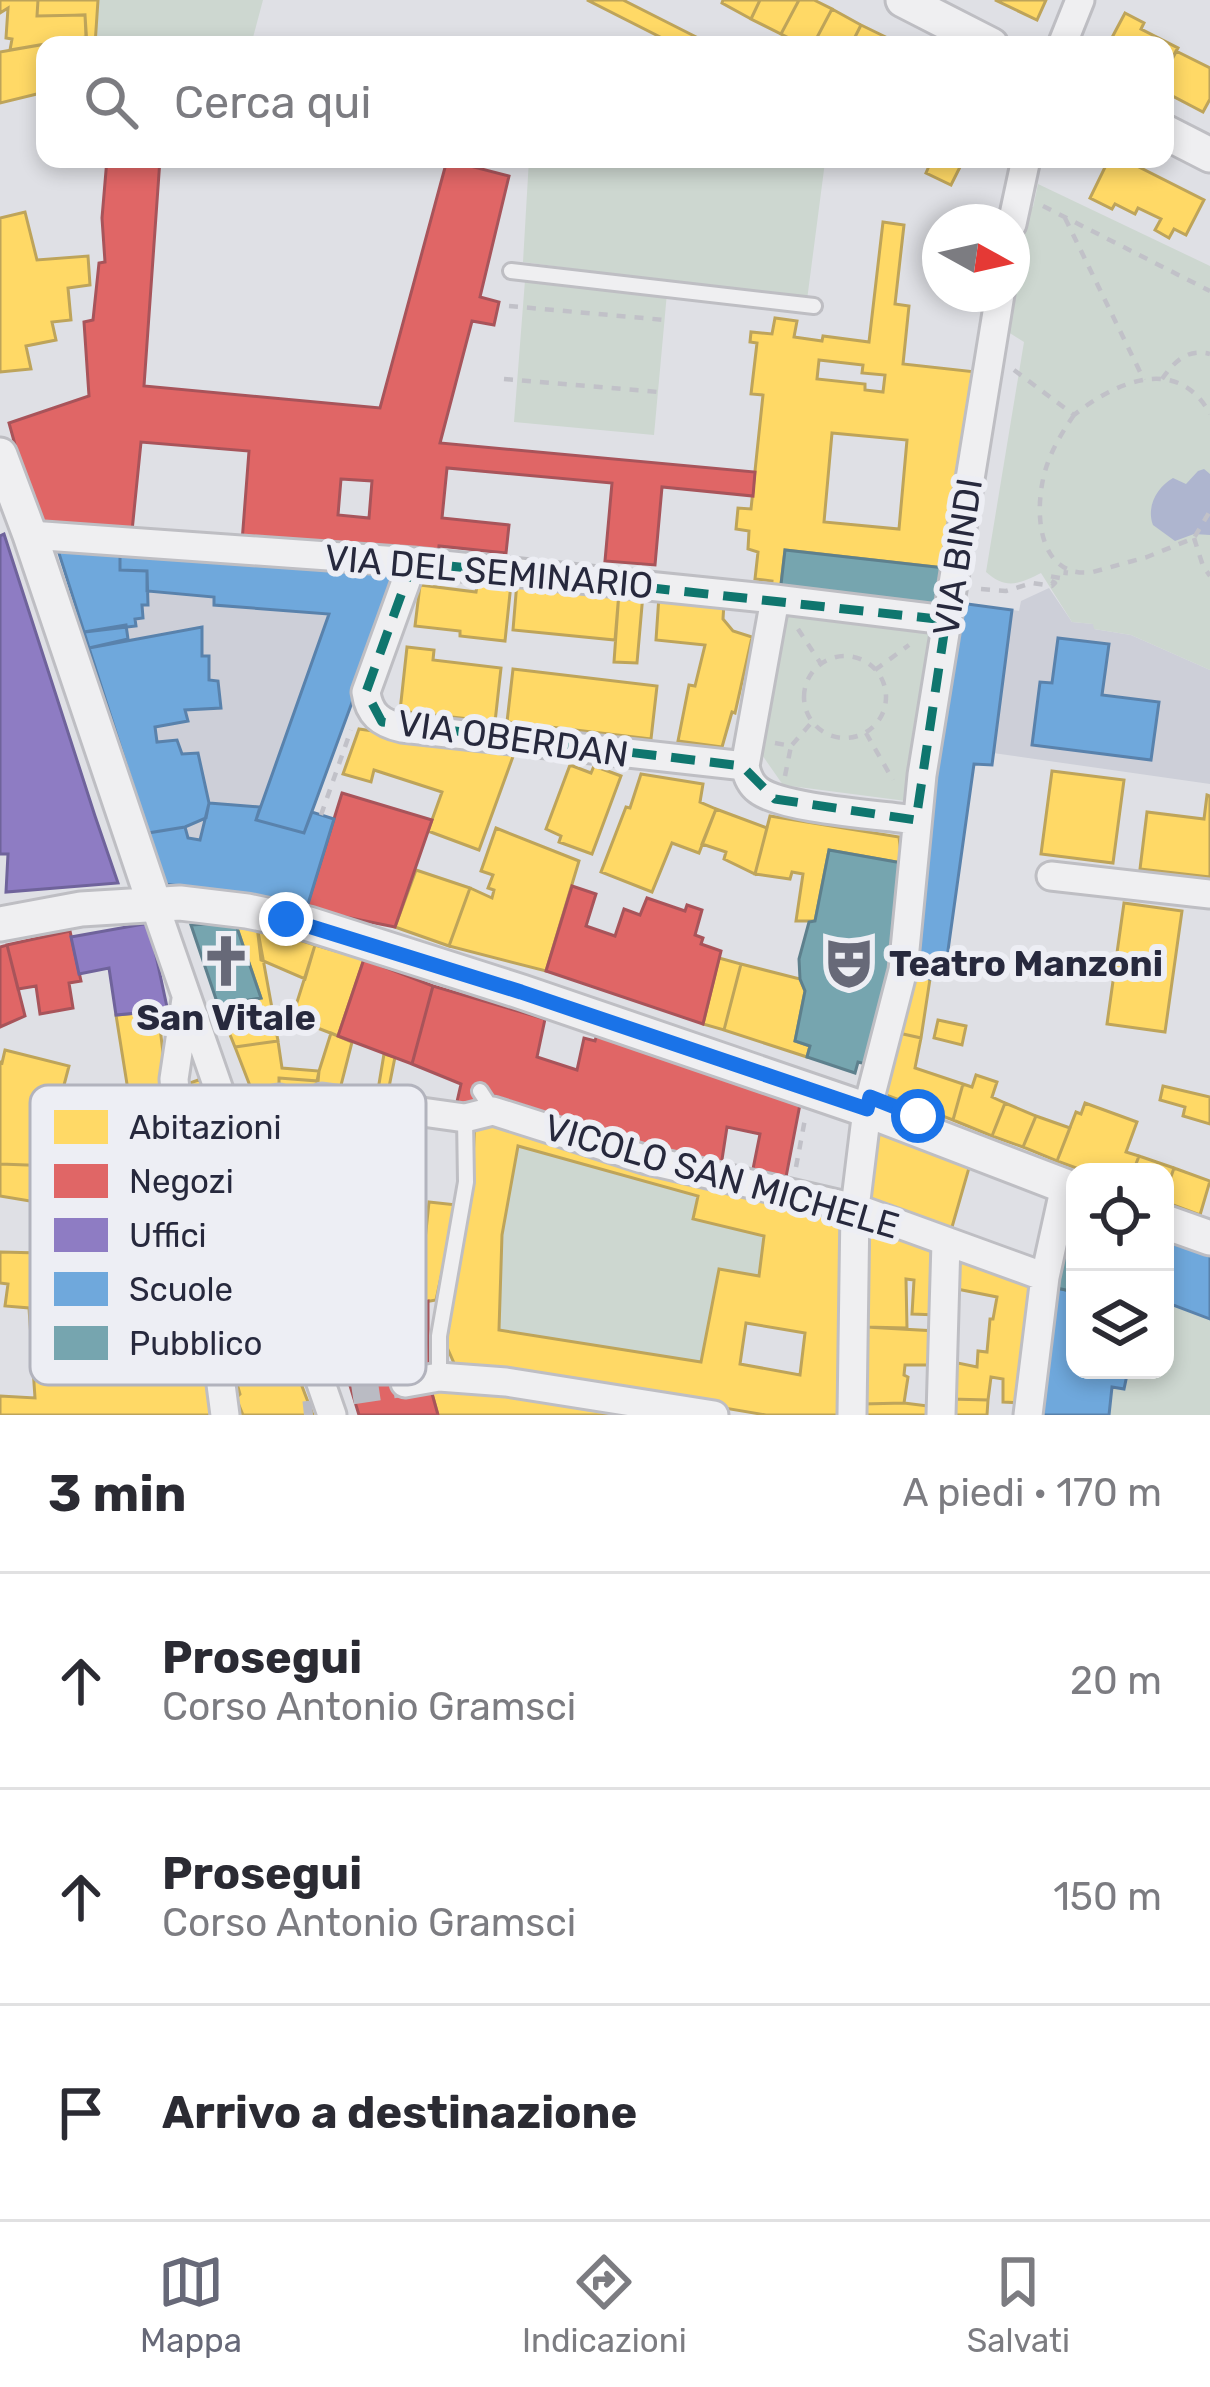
<!DOCTYPE html>
<html lang="it">
<head>
<meta charset="utf-8">
<style>
  :root { --surface:#fff; --page:#f2f2f3; --text:#2b2b33; --muted:#7c7c81; --line:#e1e1e2; --accent:#676978 }
  body { margin:0; font-family:Rubik,sans-serif; background:var(--page); color:var(--text) }
  .controls { position:absolute; right:36px; bottom:36px; display:grid; overflow:hidden; border-radius:24px; box-shadow:0 6px 18px #0003 }
  .controls button { width:108px; height:108px; display:grid; place-items:center; padding:0; border:0; border-bottom:3px solid var(--line); background:var(--surface); color:var(--text); font:60px sans-serif }
  .compass { position:absolute; left:922px; top:204px; width:108px; height:108px; border-radius:50%; background:var(--surface); box-shadow:0 6px 18px #0003; rotate:98deg }
  .stop { position:absolute; width:36px; height:36px; margin:-27px; border:9px solid #1a73e8; border-radius:50%; background:#fff }
  .stop.end { background:#1a73e8; border-color:#fff; box-shadow:0 3px 12px #0008 }
  .list { margin:0; padding:0; list-style:none }
  h2 { display:flex; justify-content:space-between; align-items:center; height:156px; margin:0; padding:0 48px; font-size:51px }
  h2 small { font-size:39px; font-weight:400; color:var(--muted) }
  .list li { display:grid; grid-template-columns:78px 1fr auto; gap:36px; align-items:center; box-sizing:border-box; height:216px; padding:0 48px; border-top:3px solid var(--line) }
  .list b { display:block; font-size:45px; white-space:nowrap }
  .list p { margin:0; font-size:39px; white-space:nowrap; color:var(--muted) }
  .list em { font-size:39px; font-style:normal; color:var(--muted) }
  .icon { flex:none; width:66px; height:66px; fill:none; stroke:currentColor; stroke-width:2; stroke-linecap:round; stroke-linejoin:round }
  .map { position:relative; flex:none; width:1210px; height:1415px; overflow:hidden }
  .search { position:absolute; background:var(--surface); box-shadow:0 6px 18px #0003; left:36px; right:36px; top:36px; height:132px; display:flex; align-items:center; gap:30px; box-sizing:border-box; padding:0 42px; border-radius:24px; color:var(--muted); font-size:45px }
  .sheet { height:804px; background:var(--surface) }
  nav { display:flex; justify-content:space-around; align-items:center; box-sizing:border-box; height:168px; border-top:3px solid var(--line); background:var(--surface); font-size:33px; color:var(--muted) }
  nav a { display:grid; justify-items:center; gap:6px }
  nav .on { color:var(--accent) }
  .map>svg:first-child { display:block }
  .built { fill:#cdcfd8 }
  .green { fill:#cdd7d0 }
  .water { fill:#aeb5cf }
  .homes { fill:#ffd966; stroke:#bea45a; stroke-width:3; fill-rule:evenodd }
  .shops { fill:#e06666; stroke:#a8545a; stroke-width:3; fill-rule:evenodd }
  .offices { fill:#8e7cc3; stroke:#6f639b; stroke-width:3 }
  .schools { fill:#6fa8dc; stroke:#5982ac; stroke-width:3 }
  .public { fill:#76a5af; stroke:#5e808d; stroke-width:3 }
  .lines { fill:none; stroke-linecap:round; stroke-linejoin:round }
  .minor-tunnel { stroke:#babbc3; stroke-width:27; stroke-dasharray:27 14; stroke-linecap:butt }
  .service-casing { stroke:#bebec3; stroke-width:20 }
  .minor-casing { stroke:#bebec3; stroke-width:33 }
  .tertiary-casing { stroke:#bebec3; stroke-width:39 }
  .path { stroke:#c1c1c8; stroke-width:4.5; stroke-dasharray:9 9; stroke-linecap:butt }
  .service { stroke:#efeff1; stroke-width:14 }
  .minor { stroke:#efeff1; stroke-width:27 }
  .tertiary { stroke:#efeff1; stroke-width:33 }
  .route { stroke:#1a73e8; stroke-width:15 }
  .marked { fill:none; stroke:#0f766e; stroke-width:9; stroke-dasharray:24 15; stroke-linejoin:round }
  .labels { text-anchor:middle; stroke-width:12; stroke-linejoin:round; paint-order:stroke }
  .street-label { font-size:36px; fill:#27293d; stroke:#edeef4 }
  .poi-label { font-size:36px; font-weight:bold; fill:#27293d; stroke:#edeef4; text-anchor:start }
  .key { fill:#edeef4; stroke:#b2b3bd; stroke-width:3 }
  .key-label { font-size:33px; fill:#27293d }
</style>
</head>
<body>
<div class="map">
<svg width="1210" height="1415" viewBox="0 0 1210 1415">
  <rect width="100%" height="100%" fill="#dfe0e5"/>
  <path class="built" d="M56,544l344,28 -87,239 21,8 -26,85 -143,-20z
    M1049,588l23,34 22,2v5l37,6 79,35v114l-217,-31 19,-143 7,1 2,-10z"/>
  <path class="green" d="M98,0h165l-12,45h-156z
    M529,159h294l2,3 -18,138 -284,-38z
    M1038,184l172,82v404l-79,-35 -37,-6 -1,-5 -21,-2 -31,-49c-22,11 -35,17 -55,-1l38,-230 -19,-12 21,-126 7,3z
    M525,280l142,13 -13,142 -140,-13z
    M787,611l142,19 -23,171 -123,-16 -23,-33z
    M518,1146l180,50 -4,24 70,16 -5,40 -40,-7 -18,93 -202,-32 3,-95z
    M1165,1302l45,17v96h-101l3,-28 16,-17h37z"/>
  <path class="water" d="M1204,469l6,5v61l-16,-1 -19,7 -22,-16c-7,-18 4,-38 20,-47l13,6 12,-13z"/>
  <path class="homes" d="M0,0h38l-1,16 48,-1 1,22 -76,13 2,-11 -6,-1 2,-30 -8,5z
    M38,0h60l-3,45h-8l-2,-30 -48,1z
    M587,0h36l89,45h-36z
    M723,0h37l-9,19 -29,-16z
    M760,0h39l-18,34 -30,-15z
    M799,0h15l18,9 -19,36h-10l-22,-11z
    M995,0h51l-9,20z
    M832,9l29,16 -10,20h-38z
    M1125,13l19,10 -3,6 37,19 -13,25v-28h-57z
    M861,25l35,17 -2,3h-43z
    M86,37l1,8h-42v47l-45,11v-51z
    M1176,51l34,17v31l-7,13 -38,-20v-19z
    M932,159h32l-13,26 -25,-12z
    M1109,159h14l81,41 -18,35 -12,-6 -5,9 -14,-8 6,-11 -23,-11 -3,6 -20,-10 -3,5 -22,-11z
    M25,212l12,48 51,-4 2,29 -22,3 3,32 -19,2 4,18 -30,6 5,23 -31,3v-154z
    M883,222l21,3 -9,79 14,2 -6,58 73,8 -31,196 -160,-18 -5,43 -9,-1 1,-11 -17,-2 3,-27 -10,-3 1,-18 -13,-2 2,-21 13,1 12,-114 -12,-1 6,-51 -7,-1 1,-10 21,2 3,-16 22,3 -3,16 28,4 1,-5 46,6zM819,360l44,5 -1,8 23,2 -2,17 -18,-2v-6l-48,-5zM832,433l75,7 -8,89 -75,-7z
    M478,580l33,4 -6,57 -45,-5v-5l-45,-5 5,-41 56,7z
    M517,582l102,10 -4,48 -102,-10z
    M619,592l24,2 -6,69 -23,-1z
    M659,596l65,7 -1,16 10,12 19,6 -17,76 -3,-1 -10,35 -44,-6 11,-56 6,1 10,-41 -49,-5z
    M407,647l27,3 -1,10 68,8 -6,54 -95,-11z
    M513,669l144,17 -6,53 -144,-17z
    M359,729l156,22 -36,99 -51,-19 14,-39 -68,-22 -3,12 -28,-8z
    M570,765l21,8 3,-7 27,10 -29,78 -33,-12 2,-6 -15,-7z
    M1052,771l72,9 -11,83 -72,-9z
    M641,774l62,10 -3,18 16,7 -17,44 -27,-10 -20,49 -51,-20 25,-65 4,1z
    M1207,795l3,1v81l-70,-8 7,-57 57,7z
    M716,809l51,19 -12,46 -31,-15 2,-7 -24,-8z
    M770,816l129,21 3,26 -73,-13 -14,71h-19l7,-47 -11,-2 -2,7 -35,-5z
    M496,828l83,33 -33,110 -97,-25 21,-58 22,10 2,-8 -6,-2 5,-13 -12,-4z
    M416,870l54,18 -21,58 -54,-19z
    M1124,903l58,8 -17,121 -58,-8z
    M235,922l22,4 21,115 -43,6 -17,-42 43,-7z
    M257,926l58,19 -10,34 -44,-19z
    M315,945l49,14 -26,77 -46,-18z
    M719,958l22,6 -17,66 -21,-6z
    M741,964l59,15 5,12 -10,50 15,5 -3,11 -83,-27z
    M906,974l24,5 -9,59 -27,-6z
    M158,1011l14,117h-38l-18,-113z
    M938,1020l28,6 -4,19 -28,-7z
    M894,1032l27,6 -6,30 48,16 -10,36 -67,-25z
    M331,1033l21,9 -13,51 -22,-1 2,-21z
    M278,1041l4,27 37,3 -2,10 -38,-3v14l-27,-1 -17,-44z
    M5,1050l64,16 -17,65 46,5 -4,37 -40,-7 -54,-2v-102l2,1z
    M384,1054l11,3 -8,40 -10,-1z
    M976,1075l21,7 -5,15 13,6 -13,33 -39,-16 10,-36 9,3z
    M279,1078l38,3v11l62,21 -1,17 9,2v11l-9,1 -6,55 -14,-1 -7,-15 -59,10 -12,-42zM342,1147l24,3 -3,18 -23,-3z
    M201,1079l12,42 -29,8 -5,-42z
    M1163,1086l47,11v27l-27,-8 2,-9 -25,-7z
    M1005,1103l31,13 -13,31 -31,-11z
    M1085,1103l52,19 -11,30 13,4 -6,16h-46l-30,-11 19,-49 5,2z
    M1036,1116l34,12 -13,33 -34,-14z
    M475,1120l374,90 -5,205h-78l-171,-29 -137,-14 -12,-27 14,-100 11,-49zM518,1146l180,50 -5,23 71,17 -5,40 -40,-7 -18,93 -202,-32 3,-95zM746,1323l59,10 -5,42 -60,-11z
    M213,1121l22,76 41,121 37,97h-70l-7,-17 4,-4 -10,-34 2,-1 -26,-73 -22,-157z
    M878,1123l93,38 -21,73 -81,-29z
    M1139,1156l35,12 -9,26v-22h-32z
    M0,1164l54,2 31,6 -3,24 43,4v41l-46,-2 3,15h-49l3,-52 -36,-6z
    M1174,1168l36,13 -10,34 -35,-13v-8z
    M429,1202l28,3 -21,95 -34,6 -9,-32h-10l-1,-33 43,-1z
    M870,1221l67,26 1,68 -26,-1 2,-34 -8,-1 1,49 -42,-1z
    M0,1252l82,2 1,27 47,-3 3,21 61,-1 19,117h-213v-19l35,2 -6,-90 -24,-2 3,-22 -8,-1zM141,1320l2,52 -55,2 -1,-51z
    M953,1254l84,31 -16,118 -18,-1v-23l-12,-2 -3,23 -38,-1 3,-37 24,5 1,-16 9,1 3,-33h3l4,-22 -45,-9z
    M865,1327l71,4 -1,34h-30l-1,10 4,2 -4,26 -41,1z
    M454,1386l196,29h-212l-7,-25z
    M950,1399l38,1 -1,15h-38z
    M904,1403l24,3 -1,9h-65l1,-11z"/>
  <path class="shops" d="M107,159h53l-16,227 236,22 67,-248 62,16 -29,121 19,5 -5,23 -22,-4 -32,122 315,29 -2,24 -91,-9 -7,78 -50,-4 7,-78 -165,-15 -5,50 67,7 -3,28 -67,-7 -1,9 -196,-13 7,-91 -108,-9 -9,89 -90,-9 -7,-24 -5,1 -21,-76 80,-27 -5,-74 9,-2 6,-57 6,-1 -3,-44zM341,479l31,2 -3,37 -31,-3z
    M342,793l90,27 -37,107 -89,-18z
    M572,886l24,8 -10,32 29,10 9,-27 16,6 7,-17 38,13 2,-6 15,5 -7,25 8,3 -2,6 20,7 -18,73 -157,-53z
    M70,931l11,50 -12,2 4,25 -33,6 -4,-28 -18,3 -11,-44z
    M7,945l18,71 -25,11v-80z
    M364,959l69,27 -21,78 -74,-28z
    M433,986l112,33 -8,38 40,13 7,-32 11,3 3,-10 203,68 -15,78 -33,-8 7,-35 -33,-7 -6,39 -78,-16 -76,-30 -87,-29 -7,16 -17,-1 5,-22 -49,-20z
    M428,1301v33l-89,16 -9,-29z
    M428,1334l3,56 7,25h-79l-20,-65z"/>
  <path class="offices" d="M4,534l91,282 23,67 -112,9 2,-38h-8v-318z
    M149,923l18,84 -9,4 -42,4 -7,-47 -30,6 -8,-37z"/>
  <path class="schools" d="M56,544l64,5v21l27,1 1,34h-6l1,13 -8,1 1,7 -52,6z
    M120,549l280,23 -96,261 -48,-13 73,-206 -115,-9v-8l-67,-6v-20l-27,-1z
    M960,603l52,7 -20,155 -18,-1 -30,215h-14l-24,-5z
    M126,625l2,14 -39,9 -5,-16z
    M202,627v29h7v24l9,1 3,27 -36,2 3,11 -33,6 2,15 20,-2 5,14 16,-1 11,50 -3,15 -21,9 -37,6 -59,-185z
    M1058,638l51,6 -7,51 57,7 -8,58 -119,-15 8,-63 12,1z
    M209,803l51,4 -4,13 48,13 8,-21 22,7 -26,85 -143,-20 -17,-51 37,-6 3,11 12,2z
    M1165,1233l45,16v70l-45,-17z
    M1052,1287l23,5v78h53l-4,19 -12,-2 -3,28h-74z"/>
  <path class="public" d="M785,550l160,18 -5,44 -160,-19z
    M829,850l73,13 -13,120 -19,82 -12,-3 -3,11 -48,-16 3,-11 -15,-5 10,-50 -5,-12 -1,-20 10,-37 6,-1z
    M235,922l26,76 -43,7 -27,-80z
    M1069,1203l6,2v87l-23,-5z"/>
  <g class="lines">
    <path class="minor-tunnel" d="M279,1099l43,-1
      M352,1391l53,-8
      M304,1415l9,-1"/>
    <g class="service-casing">
      <path id="service" d="M511,271l303,35
        M480,1091l13,20
        M439,1377v-41l27,-154 -1,-64"/>
    </g>
    <g class="minor-casing">
      <path id="minor" d="M1062,45l18,-45
        M1012,224l14,-65
        M30,535l383,27 362,37 171,21
        M413,562l-47,130c3,22 14,31 36,36l343,38
        M775,599l-30,167c2,10 5,18 13,24 24,19 124,25 158,30
        M1051,876l159,18
        M154,903l178,512
        M186,999l-12,80 8,93 14,99 23,98 6,46
        M322,1098l143,20 28,-7 154,49 208,48 190,69
        M226,1109l53,-10
        M405,1383l34,-6 67,5 208,33
        M852,1415l3,-207 12,-98 36,-140 19,-195 78,-481
        M941,1415l5,-173
        M1028,1415l17,-138 20,-91"/>
    </g>
    <g class="tertiary-casing">
      <path id="tertiary" d="M903,0l88,45
        M1165,132l45,23
        M0,455l30,80 124,368
        M0,924l81,-15 99,-6 67,8 62,13 213,68 345,118 208,80
        M1165,1222l45,16"/>
    </g>
    <path class="path" d="M1043,206l167,85
      M1065,218l79,162
      M509,306l156,14
      M1014,370l60,45c41,-33 104,-61 136,-1
      M504,379l154,13
      M1162,379c12,-17 25,-31 48,-25
      M1074,415c-11,16 -21,32 -27,50 -14,40 -12,115 46,107l54,-15 47,-19 16,-27
      M1194,538l9,28 7,10
      M981,589l25,2 26,-8 20,3 3,-3 -7,-4 1,-3 16,3 1,-9
      M798,629l23,35
      M804 697a41 41 0 1 1 82 0a41 41 0 1 1-82 0Z
      M875,670l34,-25
      M866,733l27,47
      M775,743l16,3 21,-24
      M785,776l6,-30
      M321,815l30,-85
      M796,1167l9,-48"/>
    <use href="#service" class="service"/>
    <use href="#minor" class="minor"/>
    <use href="#tertiary" class="tertiary"/>
  </g>
  <g class="lines">
    <path class="route" d="M286,919l235,73 346,117 3,-12 48,19"/>
  </g>
  <path class="marked" d="M413,562l533,58 -30,200 -141,-21 -33,-33 -360,-44 -16,-30z"/>
  <defs>
    <g id="church-bare" transform="scale(4.14)"><path d="M-1.2-6h2.4v3.5h3.3v2.4h-3.3V6h-2.4V-.1h-3.3v-2.4h3.3Z" fill="#676978" stroke="#edeef4" stroke-width="2.5" paint-order="stroke"/></g>
    <g id="theatre-bare" transform="scale(4.14)"><path d="M-5-5.5Q0-4 5-5.5V0Q5 5 0 6Q-5 5-5 0ZM-3.3-2.5H-1v1.5H-3.3ZM1-2.5H3.3v1.5H1ZM-2.8 1Q0 5.5 2.8 1Z" fill="#676978" stroke="#edeef4" stroke-width="2.5" paint-order="stroke"/></g>
  </defs>
  <g fill-rule="evenodd">
    <use href="#church-bare" x="226" y="961"/>
    <use href="#theatre-bare" x="849" y="963"/>
  </g>
  <g class="labels">
    <g class="street-label">
      <text transform="translate(957 557) rotate(-81)" y="13">VIA BINDI</text>
      <text transform="translate(489 571) rotate(5)" y="13">VIA DEL SEMINARIO</text>
      <text transform="translate(513 738) rotate(8)" y="13">VIA OBERDAN</text>
      <text transform="translate(722 1176) rotate(16)" y="13">VICOLO SAN MICHELE</text>
    </g>
    <g class="poi-label">
      <text x="889" y="976">Teatro Manzoni</text>
      <text x="226" y="1030" text-anchor="middle">San Vitale</text>
    </g>
  </g>
  <rect x="30" y="1085" width="396" height="300" rx="18" class="key"/>
  <rect x="54" y="1110" width="54" height="34" fill="#ffd966"/>
  <rect x="54" y="1164" width="54" height="34" fill="#e06666"/>
  <rect x="54" y="1218" width="54" height="34" fill="#8e7cc3"/>
  <rect x="54" y="1272" width="54" height="34" fill="#6fa8dc"/>
  <rect x="54" y="1326" width="54" height="34" fill="#76a5af"/>
  <g class="key-label">
    <text x="129" y="1139">Abitazioni</text>
    <text x="129" y="1193">Negozi</text>
    <text x="129" y="1247">Uffici</text>
    <text x="129" y="1301">Scuole</text>
    <text x="129" y="1355">Pubblico</text>
  </g>
</svg>
<div class="controls">
<button><svg class="icon" aria-label="locate" viewBox="0 0 24 24"><circle cx="12" cy="12" r="6"/><path d="M12 2v4M12 18v4M2 12h4M18 12h4"/></svg></button>
<button><svg class="icon" aria-label="layers" viewBox="0 0 24 24"><path d="M12 4l9 5-9 5-9-5zM3 14l9 5 9-5"/></svg></button>
</div>
<svg class="compass" viewBox="-18 -18 36 36"><path d="M0-13l5 13h-10z" fill="#e53935"/><path d="M0 13l5-13h-10z" fill="#7c7c81"/></svg>
<div class="stop" style="left:918px;top:1116px"></div>
<div class="stop end" style="left:286px;top:919px"></div>
<div class="search"><svg class="icon" aria-label="search" viewBox="0 0 24 24"><circle cx="10" cy="10" r="6"/><path d="M15 15l6 6"/></svg>Cerca qui</div>
</div>
<section class="sheet">
<h2>3 min<small>A piedi · 170 m</small></h2>
<ul class="list">
<li><svg class="icon" aria-label="ahead" viewBox="0 0 24 24"><path d="M12 20V5M6 11l6-6 6 6"/></svg><div><b>Prosegui</b><p>Corso Antonio Gramsci</p></div><em>20 m</em></li>
<li><svg class="icon" aria-label="ahead" viewBox="0 0 24 24"><path d="M12 20V5M6 11l6-6 6 6"/></svg><div><b>Prosegui</b><p>Corso Antonio Gramsci</p></div><em>150 m</em></li>
<li><svg class="icon" aria-label="arrive" viewBox="0 0 24 24"><path d="M6 21V4h12l-3 4 3 4H6"/></svg><div><b>Arrivo a destinazione</b></div></li>
</ul>
</section>
<nav>
<a class="on"><svg class="icon" aria-label="map" viewBox="0 0 24 24"><path d="M3 6l6-2 6 2 6-2v14l-6 2-6-2-6 2zM9 4v14M15 6v14"/></svg>Mappa</a>
<a><svg class="icon" aria-label="directions" viewBox="0 0 24 24"><path d="M12 3l9 9-9 9-9-9zM9 14v-3h6M13 9l2 2-2 2"/></svg>Indicazioni</a>
<a><svg class="icon" aria-label="saved" viewBox="0 0 24 24"><path d="M7 4h10v16l-5-4-5 4z"/></svg>Salvati</a>
</nav>
</body>
</html>
